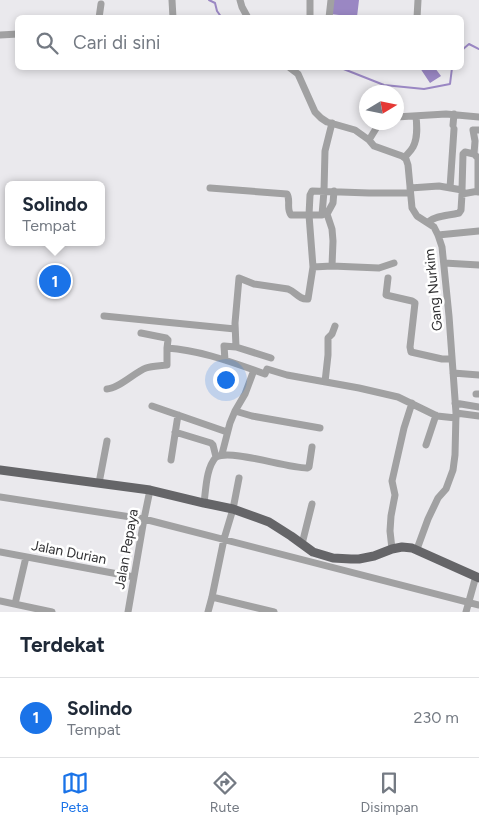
<!DOCTYPE html>
<html lang="id">
<head>
<meta charset="utf-8">
<style>
  :root { --surface:#fff; --page:#f2f2f3; --text:#1f2937; --muted:#747a83; --line:#e0e1e3; --accent:#1a73e8 }
  body { margin:0; font-family:Figtree,sans-serif; background:var(--page); color:var(--text) }
  .compass { position:absolute; left:359px; top:85px; width:45px; height:45px; border-radius:50%; background:var(--surface); box-shadow:0 2px 8px #0003; rotate:80deg }
  .you { position:absolute; left:225px; top:379px; width:18px; height:18px; margin:-12px; border:4px solid #fff; border-radius:50%; background:#1a73e8; box-shadow:0 0 0 8px #1a73e833 }
  .badge { display:grid; place-items:center; width:32px; height:32px; border-radius:50%; background:var(--accent); color:#fff; font-size:16px; font-weight:700 }
  .pin { position:absolute; translate:-50% -50%; border:2px solid #fff; box-shadow:0 1px 5px #0006 }
  .popup { position:absolute; left:5px; top:181px; width:100px; height:65px; box-sizing:border-box; display:grid; place-content:center; border-radius:8px; background:var(--surface); filter:drop-shadow(0 1px 4px #0005); font-size:16px; white-space:nowrap; color:var(--muted) }
  .popup b { font-size:19px; color:var(--text) }
  .popup::after { content:''; position:absolute; left:50%; top:100%; margin-left:-10px; border:10px solid transparent; border-top-color:var(--surface) }
  .list { margin:0; padding:0; list-style:none }
  h2 { display:flex; justify-content:space-between; align-items:center; height:65px; margin:0; padding:0 20px; font-size:21px }
  h2 small { font-size:16px; font-weight:400; color:var(--muted) }
  .list li { display:grid; grid-template-columns:32px 1fr auto; gap:15px; align-items:center; box-sizing:border-box; height:80px; padding:0 20px; border-top:1px solid var(--line) }
  .list b { display:block; font-size:19px; white-space:nowrap }
  .list p { margin:0; font-size:16px; white-space:nowrap; color:var(--muted) }
  .list em { font-size:16px; font-style:normal; color:var(--muted) }
  .icon { flex:none; width:28px; height:28px; fill:none; stroke:currentColor; stroke-width:2; stroke-linecap:round; stroke-linejoin:round }
  .map { position:relative; flex:none; width:479px; height:612px; overflow:hidden }
  .search { position:absolute; background:var(--surface); box-shadow:0 2px 8px #0003; left:15px; right:15px; top:15px; height:55px; display:flex; align-items:center; gap:12px; box-sizing:border-box; padding:0 18px; border-radius:8px; color:var(--muted); font-size:19px }
  .sheet { height:145px; background:var(--surface) }
  nav { display:flex; justify-content:space-around; align-items:center; box-sizing:border-box; height:70px; border-top:1px solid var(--line); background:var(--surface); font-size:14px; color:var(--muted) }
  nav a { display:grid; justify-items:center; gap:2px }
  nav .on { color:var(--accent) }
  .map>svg:first-child { display:block }
  .water { fill:#9a87c3 }
  .lines { fill:none; stroke-linecap:round; stroke-linejoin:round }
  .stream { stroke:#9a87c3; stroke-width:2 }
  .minor { stroke:#a1a1a2; stroke-width:7 }
  .major { stroke:#656568; stroke-width:9 }
  .labels { text-anchor:middle; stroke-width:5; stroke-linejoin:round; paint-order:stroke }
  .street-label { font-size:14px; fill:#323234; stroke:#fff }
</style>
</head>
<body>
<div class="map">
<svg width="479" height="612" viewBox="0 0 479 612">
  <rect width="100%" height="100%" fill="#eae9ed"/>
  <path class="water" d="M332,0h27l-2,17 -27,-3z
    M420,68h15l6,8 -11,7z"/>
  <g class="lines">
    <path class="stream" d="M209,0l6,3 2,8 5,7
      M462,50l7,-6 10,5
      M341,68l43,17 40,4 26,-5 2,-16"/>
    <path class="minor" d="M172,0l1,18
      M240,0l2,7 6,11
      M99,18l2,-14
      M310,18v-18
      M329,18l2,-18
      M417,18l1,-18
      M0,35l18,-1
      M290,68l8,6 17,38 6,6 6,4 28,8 14,10 5,6 28,10 4,3 2,6 4,43 5,8 17,11 4,8 4,12 7,69 7,97 -1,42 -2,15 -7,19 -8,9 -10,21 -11,30
      M396,117l50,-3 33,3
      M453,125l1,-11
      M369,140l11,-18
      M405,157c2,-3 6,-6 8,-10 5,-9 4,-21 3,-31
      M210,188l77,6c4,6 -1,15 4,21h31l2,-24 1,-40 7,-28
      M410,188l29,-2 23,4
      M450,188l4,-59
      M478,192v-34l-4,-4 1,-13 -2,-11h6
      M463,193l-1,-3 1,-36 2,-2 9,2
      M428,222c9,-7 20,-6 31,-9l2,-3 1,-16 17,-3
      M438,235l41,-4
      M444,263l35,2
      M332,266l1,-25 -1,-12 -5,-15 6,-11 1,-12
      M313,267l19,-1 47,2 15,-5
      M388,278l-2,17 26,6 3,2 -5,44 1,5 31,7h9
      M104,316l131,13
      M141,333l25,5 2,2 -1,8
      M236,347l-1,-24 4,-45 15,6 34,5c8,3 11,11 20,10l5,-32 -4,-52 1,-20 2,-4 57,2h41
      M225,360l-1,-14 12,1 35,11
      M453,373l26,2
      M325,382l3,-27v-17l4,-4 3,-8
      M107,389c11,0 28,-17 39,-21 6,-2 14,-2 21,-3v-17c30,2 59,12 87,22
      M476,394h3
      M455,403l24,4
      M152,406l75,26
      M235,411l17,5 68,12
      M456,413l23,3
      M175,432l36,11 2,2 3,12
      M426,445l10,-30
      M222,454l8,-31 5,-12 10,-17 9,-24 11,4 2,-5 20,6 72,13 39,9 39,19 19,2
      M216,457c16,-8 70,11 91,11l2,-1 3,-20
      M171,460l7,-45
      M99,483l8,-42
      M0,497l144,22 335,86
      M204,503c2,-14 2,-35 12,-46
      M302,544l10,-40
      M392,549l-2,-18 1,-15 4,-21 -3,-14 12,-53 8,-25
      M0,552l134,25
      M212,597l62,15
      M0,601l52,11
      M15,604l11,-47
      M128,612l16,-93 6,-29
      M208,612l4,-15 12,-58 9,-30 6,-31
      M466,612l10,-36"/>
    <path class="major" d="M0,470l150,20 54,13 29,6 36,13 22,14 22,16 20,6 18,1h8l15,-3 18,-7 10,-2 10,1 67,30"/>
  </g>
  <g class="labels">
    <g class="street-label">
      <text transform="translate(433 290) rotate(-96)" y="5">Gang Nurkim</text>
      <text transform="translate(126 549) rotate(-80)" y="5">Jalan Pepaya</text>
      <text transform="translate(69 552) rotate(11)" y="5">Jalan Durian</text>
    </g>
  </g>
</svg>
<svg class="compass" viewBox="-18 -18 36 36"><path d="M0-13l5 13h-10z" fill="#e53935"/><path d="M0 13l5-13h-10z" fill="#747a83"/></svg>
<div class="you"></div>
<div class="pin badge" style="left:55px;top:281px">1</div>
<div class="popup"><b>Solindo</b>Tempat</div>
<div class="search"><svg class="icon" aria-label="search" viewBox="0 0 24 24"><circle cx="10" cy="10" r="6"/><path d="M15 15l6 6"/></svg>Cari di sini</div>
</div>
<section class="sheet">
<h2>Terdekat<small></small></h2>
<ul class="list">
<li><span class="badge">1</span><div><b>Solindo</b><p>Tempat</p></div><em>230 m</em></li>
</ul>
</section>
<nav>
<a class="on"><svg class="icon" aria-label="map" viewBox="0 0 24 24"><path d="M3 6l6-2 6 2 6-2v14l-6 2-6-2-6 2zM9 4v14M15 6v14"/></svg>Peta</a>
<a><svg class="icon" aria-label="directions" viewBox="0 0 24 24"><path d="M12 3l9 9-9 9-9-9zM9 14v-3h6M13 9l2 2-2 2"/></svg>Rute</a>
<a><svg class="icon" aria-label="saved" viewBox="0 0 24 24"><path d="M7 4h10v16l-5-4-5 4z"/></svg>Disimpan</a>
</nav>
</body>
</html>
